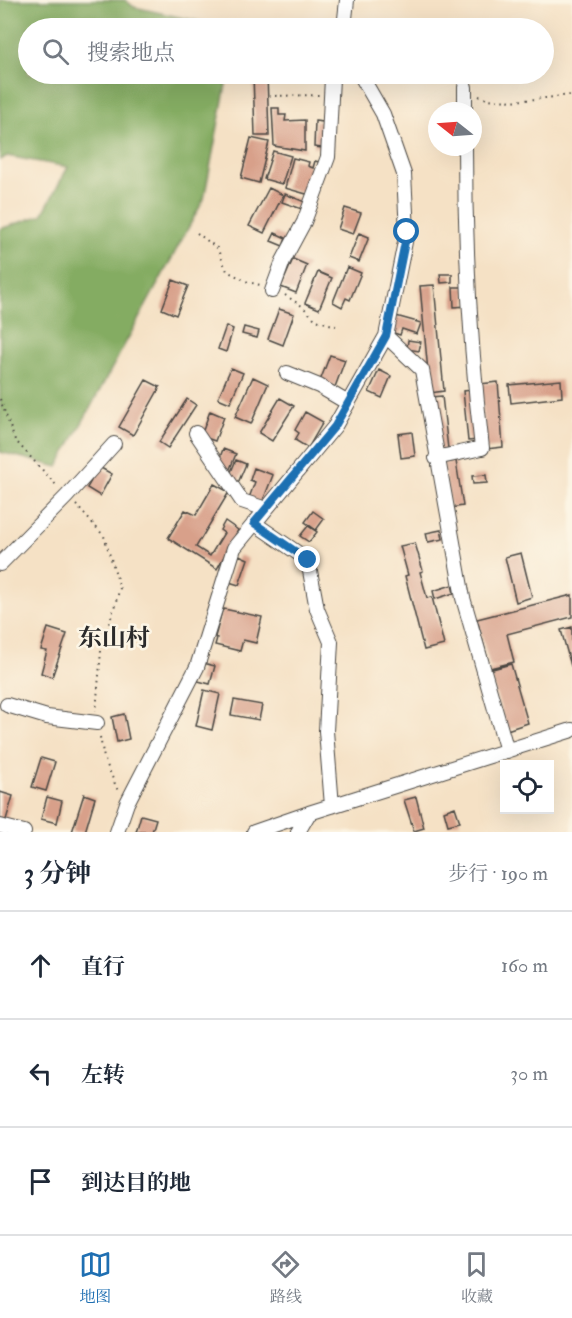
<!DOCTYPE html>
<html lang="zh">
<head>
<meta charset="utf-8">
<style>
  :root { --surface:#fff; --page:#f6f6f7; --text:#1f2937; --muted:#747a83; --line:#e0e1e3; --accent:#1f6fb2 }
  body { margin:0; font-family:"IM FELL Double Pica","Noto Serif SC",serif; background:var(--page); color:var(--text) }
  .controls { position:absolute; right:18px; bottom:18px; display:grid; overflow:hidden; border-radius:0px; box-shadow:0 6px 24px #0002 }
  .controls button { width:54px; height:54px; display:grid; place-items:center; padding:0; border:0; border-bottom:2px solid var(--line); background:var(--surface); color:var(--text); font:30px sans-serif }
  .compass { position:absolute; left:428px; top:102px; width:54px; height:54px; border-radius:50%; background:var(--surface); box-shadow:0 6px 24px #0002; rotate:287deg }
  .stop { position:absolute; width:18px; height:18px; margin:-14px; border:4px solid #1f6fb2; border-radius:50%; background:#fff }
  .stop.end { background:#1f6fb2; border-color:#fff; box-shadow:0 2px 6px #0008 }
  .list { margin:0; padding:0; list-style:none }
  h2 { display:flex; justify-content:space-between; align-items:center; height:78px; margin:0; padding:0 24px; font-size:26px }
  h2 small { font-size:20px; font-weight:400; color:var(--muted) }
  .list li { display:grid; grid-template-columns:39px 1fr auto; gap:18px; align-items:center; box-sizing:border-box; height:108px; padding:0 24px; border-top:2px solid var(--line) }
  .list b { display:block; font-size:22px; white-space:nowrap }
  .list em { font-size:20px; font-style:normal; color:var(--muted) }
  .icon { flex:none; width:33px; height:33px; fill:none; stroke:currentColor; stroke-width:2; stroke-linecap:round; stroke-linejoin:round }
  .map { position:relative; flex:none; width:572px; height:832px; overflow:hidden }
  .search { position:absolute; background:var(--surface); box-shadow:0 6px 24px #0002; left:18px; right:18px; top:18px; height:66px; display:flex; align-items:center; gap:15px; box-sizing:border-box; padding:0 21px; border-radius:33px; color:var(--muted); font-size:22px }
  .sheet { height:402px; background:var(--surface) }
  nav { display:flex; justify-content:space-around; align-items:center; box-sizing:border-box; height:84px; border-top:2px solid var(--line); background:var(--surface); font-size:16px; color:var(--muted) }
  nav a { display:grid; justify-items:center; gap:3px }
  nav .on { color:var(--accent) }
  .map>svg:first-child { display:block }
  .forest { fill:#84ac62; stroke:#586c46; stroke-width:1.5 }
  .building { fill:#d8a08a }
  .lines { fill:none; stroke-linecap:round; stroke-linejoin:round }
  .minor-casing { stroke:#494642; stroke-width:16 }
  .path { stroke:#494642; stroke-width:2; stroke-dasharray:1.5 4.5; stroke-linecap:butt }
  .minor { stroke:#fff; stroke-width:14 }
  .route { stroke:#1f6fb2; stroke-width:8 }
  .labels { text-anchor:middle; stroke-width:5; stroke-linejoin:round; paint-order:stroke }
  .quarter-label { font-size:24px; font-weight:bold; fill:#2b2b2b; stroke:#fcf5e5 }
</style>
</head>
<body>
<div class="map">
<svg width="572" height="832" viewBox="0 0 572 832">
  <rect width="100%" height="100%" fill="#fcf5e5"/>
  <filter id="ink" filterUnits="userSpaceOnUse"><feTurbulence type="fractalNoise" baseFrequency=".0167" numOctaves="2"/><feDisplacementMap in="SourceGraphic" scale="12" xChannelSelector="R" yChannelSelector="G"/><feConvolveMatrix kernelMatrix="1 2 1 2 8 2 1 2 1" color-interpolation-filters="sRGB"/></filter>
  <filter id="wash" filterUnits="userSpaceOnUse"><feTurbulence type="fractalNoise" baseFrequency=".008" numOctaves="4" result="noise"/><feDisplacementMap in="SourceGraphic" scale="24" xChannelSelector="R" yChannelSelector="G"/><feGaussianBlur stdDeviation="1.35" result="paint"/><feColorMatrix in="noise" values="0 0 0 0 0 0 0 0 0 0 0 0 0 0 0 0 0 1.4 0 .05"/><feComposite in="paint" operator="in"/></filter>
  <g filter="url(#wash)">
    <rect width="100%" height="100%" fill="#f5e1c5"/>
    <path class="forest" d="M0,0h125l9,7 94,21h-200v46h200l-24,125 -146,268 -58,-15v-223l42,-14 26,-48 -61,-11 -7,4z"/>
    <g id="blocks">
      <path class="building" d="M253,74h14l2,62h-14z
        M272,108h7v7h7l-1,6 20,-1v31l-31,-5z
        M315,121l8,1 -1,26 -8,-1z
        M251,138l18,4 -10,41 -18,-5z
        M273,151l18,5 -9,28 -18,-5z
        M293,158l16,4 -1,4 5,2 2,-7 4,1 -9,33 -25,-7z
        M269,188l14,7 -19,38 -15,-7z
        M285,194l20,8 -3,7 -20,-7z
        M345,208l16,5 -8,21 -15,-5z
        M275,233l11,5 -3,8 -12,-5z
        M359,233l10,4 -10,25 -10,-4z
        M293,259l14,6 -11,28 -15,-6z
        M347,267l14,6 -11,27 -4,-2 -4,9 -9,-5z
        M318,272l14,6 -13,31 -14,-6z
        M440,274h12v8l-11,1z
        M173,280l15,6 -12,29 -14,-6z
        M434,285l10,106 -14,2 -10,-107z
        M453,287h13l1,19 -13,1z
        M279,309l15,5 -11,31 -15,-6z
        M396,316l25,7 -4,11 -15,-5 -2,6 -9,-3z
        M226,326l7,3 -7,23 -8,-3z
        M244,327l15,4 -2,7 -15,-4z
        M408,340l13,2 -2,9 -12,-2z
        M330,355l15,5 -10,27 -15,-6z
        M231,368l12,5 -13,30 -12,-5z
        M379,370l12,6 -9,22 -13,-6z
        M253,377l15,7 -17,40 -16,-7z
        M146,380l14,7 -27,48 -14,-8z
        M561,380l1,17 -51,6 -2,-18z
        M498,382l5,65 -17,2 -6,-65z
        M473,390l5,50 -10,1 -5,-50z
        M442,396l6,53 -11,2 -7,-54z
        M280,398l14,8 -22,35 -13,-8z
        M187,399l9,6 -28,43 -9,-6z
        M210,411l14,6 -9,24 -14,-5z
        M305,412l18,10 -15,26 -13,-8 4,-7 -4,-3z
        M412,432l3,24 -14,2 -3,-24z
        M223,449l13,5 -7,17 -12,-5z
        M236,460l10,4 -8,19 -10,-4z
        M456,461l7,45 -13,2 -7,-45z
        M99,467l13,7 -12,22 -13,-8z
        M254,468l19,7 -11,28 -13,-5 6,-16 -5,-2z
        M486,475l1,8 -14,1 -1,-8z
        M214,484l15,8 -33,55 14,9 14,-23 -4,-3 5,-9 13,9 -21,39 -49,-31 17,-28 11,5z
        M313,511l11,8 -8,11 -11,-8z
        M308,526l9,6 -8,10 -9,-6z
        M441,530l2,9 -15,3 -2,-9z
        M415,543l8,28 -3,1 7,26 5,-1 12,48 -20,5 -19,-74 3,-1 -8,-29z
        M521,553l11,44 -16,5 -11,-45z
        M239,555l9,4 -9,26 -10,-3z
        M452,585l2,8 -19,6 -2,-8z
        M572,595v22l-65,17 7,28 -24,6 -13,-49z
        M224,609l38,8 -6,26 -13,-3 -3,11 -25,-6 2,-7 -2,-1 7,-26z
        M572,627v39h-1l-10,-36z
        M48,628l19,6 -15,43 -11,-4 6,-22 -6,-1z
        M203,663l12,3 -5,18 -12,-3z
        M511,664l17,59 -21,7 -18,-60z
        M204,690l16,4 -8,36 -16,-4z
        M234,700l28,5 -3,15 -28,-5z
        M124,714l5,25 -12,3 -5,-25z
        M41,758l14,4 -9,29 -14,-4z
        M0,792l13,4 -7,24 -6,-1z
        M84,794l11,4 -10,34h-13z
        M47,797l15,4 -5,22 -16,-4z
        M416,797l8,31 -10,3 -10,-31z
        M455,807l5,15 -12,3 -4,-14z
        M141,815l15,4 -4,13h-16z"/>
    </g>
  </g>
  <g filter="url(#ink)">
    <use href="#blocks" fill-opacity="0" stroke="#494642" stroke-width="1.5"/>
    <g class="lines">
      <g class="minor-casing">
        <path id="minor" d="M344,28l3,-28
          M465,87v24
          M272,291l11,-30 21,-39 24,-65 4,-79 2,-4
          M386,336l36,34 41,228 44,153
          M287,373l32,13 29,17
          M196,433l46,68 24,8
          M436,458l46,-10c-12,-100 -17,-200 -17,-301
          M254,523l54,37 9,49 14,33 -5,89 6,75
          M0,564l67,-68 47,-52
          M7,705l40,12 50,6
          M0,826l24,6
          M117,832l10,-29 70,-136 37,-119 101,-122 51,-90 21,-104 -3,-58 -21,-60 -23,-40
          M254,832l55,-19
          M298,832l11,-19 263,-83"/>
      </g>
      <path class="path" d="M269,96l50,-1
        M479,96c21,10 69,1 93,-1
        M197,233l20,15 10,23 21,11 12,3
        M285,295l17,11 14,14 20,6
        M0,399l15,41 42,46
        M76,505l28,31 16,52 -19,63 -5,60
        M100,737l4,21 14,33"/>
      <use href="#minor" class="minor"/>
    </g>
  </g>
  <g class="lines" filter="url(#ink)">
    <path class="route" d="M308,560l-54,-37 81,-97 51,-90 21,-104"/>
  </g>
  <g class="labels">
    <g class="quarter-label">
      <text x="114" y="646">东山村</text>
    </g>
  </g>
</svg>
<div class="controls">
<button><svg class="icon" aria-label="locate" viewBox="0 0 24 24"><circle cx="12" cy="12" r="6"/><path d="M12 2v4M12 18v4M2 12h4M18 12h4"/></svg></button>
</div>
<svg class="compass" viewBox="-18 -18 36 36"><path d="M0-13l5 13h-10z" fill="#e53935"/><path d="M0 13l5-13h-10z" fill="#747a83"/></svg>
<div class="stop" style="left:407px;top:232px"></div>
<div class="stop end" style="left:308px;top:560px"></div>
<div class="search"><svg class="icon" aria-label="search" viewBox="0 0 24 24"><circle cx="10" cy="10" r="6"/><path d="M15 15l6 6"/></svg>搜索地点</div>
</div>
<section class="sheet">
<h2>3 分钟<small>步行 · 190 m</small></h2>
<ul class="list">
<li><svg class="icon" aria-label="ahead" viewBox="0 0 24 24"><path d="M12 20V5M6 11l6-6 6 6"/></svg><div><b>直行</b></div><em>160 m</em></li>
<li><svg class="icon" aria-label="left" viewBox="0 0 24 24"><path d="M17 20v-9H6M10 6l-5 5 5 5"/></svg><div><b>左转</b></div><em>30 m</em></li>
<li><svg class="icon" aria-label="arrive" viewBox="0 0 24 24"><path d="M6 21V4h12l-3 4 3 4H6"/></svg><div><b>到达目的地</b></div></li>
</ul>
</section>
<nav>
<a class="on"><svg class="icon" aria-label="map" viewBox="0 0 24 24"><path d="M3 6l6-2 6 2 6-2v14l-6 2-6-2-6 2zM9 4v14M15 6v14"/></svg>地图</a>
<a><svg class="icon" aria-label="directions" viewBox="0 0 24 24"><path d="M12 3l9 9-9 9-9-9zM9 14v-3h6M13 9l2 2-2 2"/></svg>路线</a>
<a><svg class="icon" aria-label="saved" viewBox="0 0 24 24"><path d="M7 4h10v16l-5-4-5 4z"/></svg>收藏</a>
</nav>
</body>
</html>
